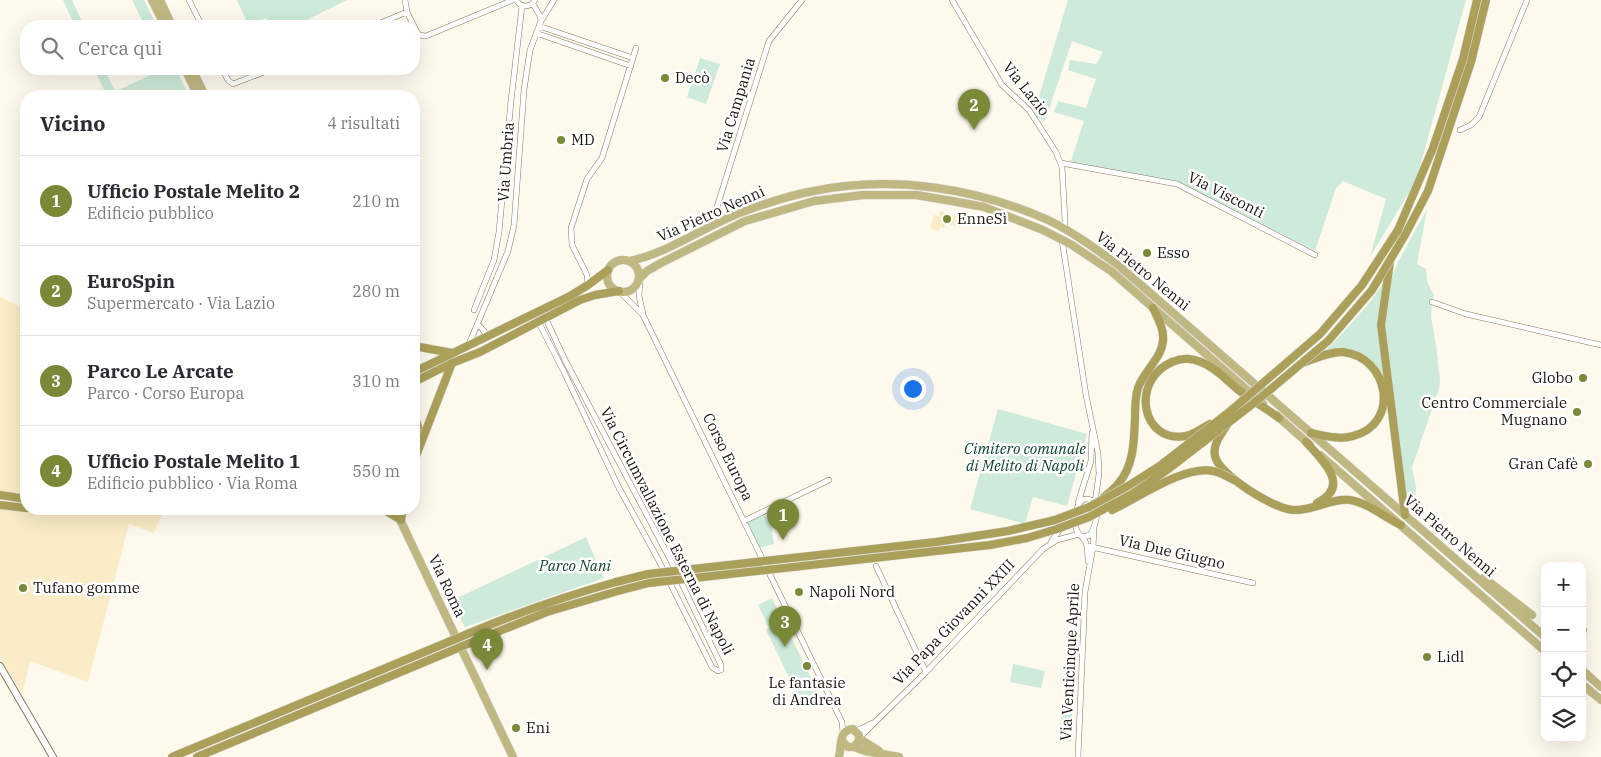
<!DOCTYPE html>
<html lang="it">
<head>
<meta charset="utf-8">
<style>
  :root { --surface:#fff; --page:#f7f7f7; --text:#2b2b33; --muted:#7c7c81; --line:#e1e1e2; --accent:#798938 }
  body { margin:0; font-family:"IBM Plex Serif",serif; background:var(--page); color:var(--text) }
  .controls { position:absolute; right:15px; bottom:15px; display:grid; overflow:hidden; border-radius:10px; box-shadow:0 5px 20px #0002 }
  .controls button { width:45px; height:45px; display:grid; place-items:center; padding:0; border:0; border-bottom:1px solid var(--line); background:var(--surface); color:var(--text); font:25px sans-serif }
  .you { position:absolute; left:912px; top:388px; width:18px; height:18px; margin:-12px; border:4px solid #fff; border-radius:50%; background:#1a73e8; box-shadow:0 0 0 8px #1a73e833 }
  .badge { display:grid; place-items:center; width:32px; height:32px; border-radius:50%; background:var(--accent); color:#fff; font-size:16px; font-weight:700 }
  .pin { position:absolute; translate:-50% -41px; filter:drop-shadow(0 1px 2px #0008) }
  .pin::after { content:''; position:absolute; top:26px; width:18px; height:15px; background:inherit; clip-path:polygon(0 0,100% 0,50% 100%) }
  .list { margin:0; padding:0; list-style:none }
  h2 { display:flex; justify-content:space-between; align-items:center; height:65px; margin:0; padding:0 20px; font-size:21px }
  h2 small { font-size:16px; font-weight:400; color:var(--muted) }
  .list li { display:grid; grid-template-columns:32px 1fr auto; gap:15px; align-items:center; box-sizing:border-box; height:90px; padding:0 20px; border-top:1px solid var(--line) }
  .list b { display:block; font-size:19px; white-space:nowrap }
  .list p { margin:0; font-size:16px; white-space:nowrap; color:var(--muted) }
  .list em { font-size:16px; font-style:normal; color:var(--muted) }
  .icon { flex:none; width:28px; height:28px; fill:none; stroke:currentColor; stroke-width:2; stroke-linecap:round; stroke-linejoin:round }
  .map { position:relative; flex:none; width:1601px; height:757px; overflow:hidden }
  .search { position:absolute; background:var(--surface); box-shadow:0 5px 20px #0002; left:20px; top:20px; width:400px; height:55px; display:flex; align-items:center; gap:12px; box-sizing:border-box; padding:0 18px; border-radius:20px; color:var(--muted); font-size:19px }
  .panel { position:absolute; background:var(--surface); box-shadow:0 5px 20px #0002; left:20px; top:90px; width:400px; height:425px; border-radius:20px }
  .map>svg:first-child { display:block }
  .built { fill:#f9ecc6 }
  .green { fill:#cdeada }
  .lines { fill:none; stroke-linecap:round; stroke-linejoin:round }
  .minor-casing { stroke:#847a5f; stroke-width:6 }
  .tertiary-casing { stroke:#847a5f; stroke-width:8 }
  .primary-casing { stroke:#dbdad8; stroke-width:9 }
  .trunk-casing { stroke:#dbdad8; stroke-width:9 }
  .minor { stroke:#fff; stroke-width:5 }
  .tertiary { stroke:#fff; stroke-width:6 }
  .primary { stroke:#c0b883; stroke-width:8 }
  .trunk { stroke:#aba05a; stroke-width:8 }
  .trunk-bridge-casing { stroke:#dbdad8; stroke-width:9; stroke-linecap:butt }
  .trunk-bridge { stroke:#aba05a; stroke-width:8 }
  .poi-dot { fill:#798938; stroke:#fff; stroke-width:2 }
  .labels { text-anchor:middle; stroke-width:5; stroke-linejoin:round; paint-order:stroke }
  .poi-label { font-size:15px; fill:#1b170c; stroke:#fff; text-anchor:start }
  .street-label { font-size:15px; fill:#1b170c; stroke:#fff }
  .park-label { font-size:15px; font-style:italic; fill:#0f442d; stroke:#fff }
</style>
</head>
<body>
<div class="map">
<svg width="1601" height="757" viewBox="0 0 1601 757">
  <rect width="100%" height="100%" fill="#fef9ed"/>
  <path class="built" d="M940,211l23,7 -3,10 -14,-5 -2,5 -4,-1 -1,4 -9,-3 4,-13 5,1z
    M0,297l26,12v186l-26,-4z
    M0,509l74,5 58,-5h31v3l-9,21 -25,-9 -41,158 -58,-21 -8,33 -22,-36z"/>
  <path class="green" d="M63,0h9l12,26h-9z
    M132,0h12l13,26h-12z
    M237,0h110l-53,26h-9l-3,-5 -11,5 -5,-8 -11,5 -6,-1 -3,-2z
    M1068,0h398l-50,181 -46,76 16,-58 -43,-18 -7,7 -21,63 -140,-70 -105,-17 14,-43 -30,-9 4,-11 28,7 10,-29 -28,-9 2,-10 26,4 7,-12 -31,-11 -27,80 -12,-5z
    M700,58l20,6 -14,40 -19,-7z
    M94,69h10l10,20 2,2 43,-20v-2h17l13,27h-82z
    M1427,209l-10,55 9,5 1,13 7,13 -2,7 -1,15 5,28 4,36 -1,8 -27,78 4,21 -2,26 -6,-8 -3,-10 -20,-112c-15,-34 -29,-28 -61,-32l18,-18 28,-32 14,-20 7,-2 7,-18z
    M998,409l89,25 -20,72 -34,-9 -8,27 -55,-15z
    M764,513l8,17 2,14 -15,4 -13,-27z
    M586,537l18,41 -139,49 -14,-26z
    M772,598l46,94 -18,8 -34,-70 3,-2 -11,-23z
    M1013,664l32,7 -4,17 -31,-6z
    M1066,670l8,1 -3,71 -7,-2 -5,-7 3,-20z"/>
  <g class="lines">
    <g class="minor-casing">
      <path id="minor" d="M189,0l13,26
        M405,0l2,12 10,20 2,3 7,1 87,-36
        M516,0c5,8 14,8 19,0
        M952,0l50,85 27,25 27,42 6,15 3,54 -1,8
        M533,4l7,12 1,5
        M373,26l34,-14
        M539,26l94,32
        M536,33l95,33
        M222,69l6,11 5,4 39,-15
        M1460,130l11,-5 8,-8 48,-117
        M1061,163l116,21 138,71
        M711,226l58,-185 33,-41
        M1062,240l24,155 12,58 1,21 -4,28
        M640,278l-1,18 4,18
        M588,285l-1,-10 -15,-30 -1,-17 16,-49 15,-21 34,-110
        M619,291l24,24 199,407 1,11
        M1432,302l34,12 135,31
        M474,310l20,-50 5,-28 12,-131 11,-95
        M538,321l26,51 55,116 39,71 54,108 6,4 3,-1v-5l-52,-108 -104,-197 -20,-43
        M478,324l10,12
        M469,344l39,-93 6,-26 10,-135 6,-40 11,-29 13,-21
        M1078,503l13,-42 1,-28
        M744,521l85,-41
        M1083,537l7,-2c6,-9 9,-24 5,-33 -18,-12 -21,14 -19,26 1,6 4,6 7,10 5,5 5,16 5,23
        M1051,542l20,-28
        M1087,546l166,37
        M876,566l50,106
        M856,731l19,-9
        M860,737l66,-65 117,-123 14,-9 22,-6
        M1078,757l7,-165 8,-45 1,-18"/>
    </g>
    <g class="tertiary-casing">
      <path id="tertiary" d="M0,666l53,91"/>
    </g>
    <g class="primary-casing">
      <path id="primary" d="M152,0l13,26
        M160,0l12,26
        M185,69l13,27
        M192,69l13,27
        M607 276a16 16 0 1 1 32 0a16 16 0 1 1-32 0Z
        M630,261c41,-9 76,-36 115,-50 22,-8 45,-16 69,-20 79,-16 162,-3 234,29 25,12 48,29 70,45l427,372
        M640,278l7,-7 14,-8 84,-42 69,-20 49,-6h53l36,6 32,6 59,23 29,15 39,26 152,133
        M1276,415l34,30
        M1320,455l225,196
        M395,509l118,248
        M1484,578l48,37
        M1582,629l1,1
        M1582,670l19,17
        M1582,684l19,16
        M860,739l19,12
        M854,747l11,4 34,6
        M839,757c3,-11 -1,-27 14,-28l6,6v6l-5,6h-6l-6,-6"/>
    </g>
    <g class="trunk-casing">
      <path id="trunk" d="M1390,262l-9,63 24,190
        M414,346l38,7
        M1302,363c13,-4 28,-12 41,-11 46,5 58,72 10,84 -13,4 -28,0 -42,-3
        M414,372l156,-76 18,-11 20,-15
        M414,382l38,-19 28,-11 100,-52 15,-5 24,-4
        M414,413l4,14 -4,10
        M1210,424c-8,4 -15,10 -24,12 -45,8 -56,-56 -14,-74 9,-4 20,-4 29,0 16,6 27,20 40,30 12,9 26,17 38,26
        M1227,425c-5,8 -15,20 -12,31 4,19 60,54 79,54 19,1 37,-12 56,-10 19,3 35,18 51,25
        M1306,442c16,18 46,44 11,61
        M414,461l38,-98
        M0,495l26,4
        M1104,497c5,-4 10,-8 14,-13 16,-18 16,-43 17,-66 0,-10 0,-21 3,-30 6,-18 27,-32 25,-52 0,-10 -6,-19 -10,-28
        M0,505l26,3
        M38,509l41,1 21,-1
        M383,509l18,11 2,-11
        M477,630c46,-19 92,-35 139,-48
        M482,638l65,-26 71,-21"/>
    </g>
    <use href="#minor" class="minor"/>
    <use href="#tertiary" class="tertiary"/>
    <use href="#primary" class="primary"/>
    <use href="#trunk" class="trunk"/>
    <g class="trunk-bridge-casing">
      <path id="trunk-bridge" d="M1112,510c26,-12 72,-45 101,-39 7,1 14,6 21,9
        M616,582l32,-8 288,-32 72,-11 47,-11 34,-13 39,-21 33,-21 67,-52 92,-79 42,-49 36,-55 35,-82 30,-89 14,-59
        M618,591l31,-8 341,-38 37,-7 30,-9 32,-12 43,-23 35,-24 92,-71 69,-58 44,-51 33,-55 23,-44 43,-129 15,-62
        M172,757l305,-127
        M197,757l285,-119"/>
    </g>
    <use href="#trunk-bridge" class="trunk-bridge"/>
  </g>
  <g class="poi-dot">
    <circle cx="665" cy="78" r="5"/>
    <circle cx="561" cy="140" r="5"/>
    <circle cx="947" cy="219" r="5"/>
    <circle cx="1147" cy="253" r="5"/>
    <circle cx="1583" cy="378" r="5"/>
    <circle cx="1577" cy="412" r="5"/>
    <circle cx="1588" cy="464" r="5"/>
    <circle cx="23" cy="588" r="5"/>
    <circle cx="799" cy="592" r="5"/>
    <circle cx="1427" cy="657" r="5"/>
    <circle cx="807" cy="666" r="5"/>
    <circle cx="516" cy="728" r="5"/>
  </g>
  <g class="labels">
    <g class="poi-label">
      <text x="675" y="83">Decò</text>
      <text x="571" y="145">MD</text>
      <text x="957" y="224">EnneSì</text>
      <text x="1157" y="258">Esso</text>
      <text x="1573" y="383" text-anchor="end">Globo</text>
      <text x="1567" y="408" text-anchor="end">Centro Commerciale<tspan x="1567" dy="17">Mugnano</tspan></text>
      <text x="1578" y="469" text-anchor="end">Gran Cafè</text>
      <text x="33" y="593">Tufano gomme</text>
      <text x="809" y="597">Napoli Nord</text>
      <text x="1437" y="662">Lidl</text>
      <text x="807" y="688" text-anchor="middle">Le fantasie<tspan x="807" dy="17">di Andrea</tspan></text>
      <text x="526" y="733">Eni</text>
    </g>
    <g class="street-label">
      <text transform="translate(1026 89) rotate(51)" y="5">Via Lazio</text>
      <text transform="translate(736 105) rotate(-73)" y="5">Via Campania</text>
      <text transform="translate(506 162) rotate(-86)" y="5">Via Umbria</text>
      <text transform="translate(1226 195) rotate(27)" y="5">Via Visconti</text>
      <text transform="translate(711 214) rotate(-24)" y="5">Via Pietro Nenni</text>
      <text transform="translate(1143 271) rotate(39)" y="5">Via Pietro Nenni</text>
      <text transform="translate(728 457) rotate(64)" y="5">Corso Europa</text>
      <text transform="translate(667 531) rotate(63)" y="5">Via Circumvallazione Esterna di Napoli</text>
      <text transform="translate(1450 536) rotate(41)" y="5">Via Pietro Nenni</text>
      <text transform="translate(1172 552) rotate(13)" y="5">Via Due Giugno</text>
      <text transform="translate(447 586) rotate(65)" y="5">Via Roma</text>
      <text transform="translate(954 622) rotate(-46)" y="5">Via Papa Giovanni XXIII</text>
      <text transform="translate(1070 662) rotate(-87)" y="5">Via Venticinque Aprile</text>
    </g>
    <g class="park-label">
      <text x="1025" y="454">Cimitero comunale<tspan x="1025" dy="17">di Melito di Napoli</tspan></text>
      <text x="575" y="571">Parco Nani</text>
    </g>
  </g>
</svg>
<div class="controls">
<button>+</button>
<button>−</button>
<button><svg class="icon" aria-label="locate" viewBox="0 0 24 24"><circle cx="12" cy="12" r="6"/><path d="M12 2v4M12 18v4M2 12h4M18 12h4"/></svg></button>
<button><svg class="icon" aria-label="layers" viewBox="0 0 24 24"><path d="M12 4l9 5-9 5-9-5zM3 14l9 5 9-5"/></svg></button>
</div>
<div class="you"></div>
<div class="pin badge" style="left:783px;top:540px">1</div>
<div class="pin badge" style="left:974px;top:130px">2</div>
<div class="pin badge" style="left:785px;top:647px">3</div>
<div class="pin badge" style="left:487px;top:670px">4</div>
<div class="search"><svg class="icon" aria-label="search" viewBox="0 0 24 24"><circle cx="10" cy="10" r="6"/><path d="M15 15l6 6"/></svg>Cerca qui</div>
<section class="panel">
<h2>Vicino<small>4 risultati</small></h2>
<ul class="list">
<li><span class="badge">1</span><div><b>Ufficio Postale Melito 2</b><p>Edificio pubblico</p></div><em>210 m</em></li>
<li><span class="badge">2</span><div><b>EuroSpin</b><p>Supermercato · Via Lazio</p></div><em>280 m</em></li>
<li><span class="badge">3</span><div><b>Parco Le Arcate</b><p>Parco · Corso Europa</p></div><em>310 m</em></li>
<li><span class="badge">4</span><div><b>Ufficio Postale Melito 1</b><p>Edificio pubblico · Via Roma</p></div><em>550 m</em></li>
</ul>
</section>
</div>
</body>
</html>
